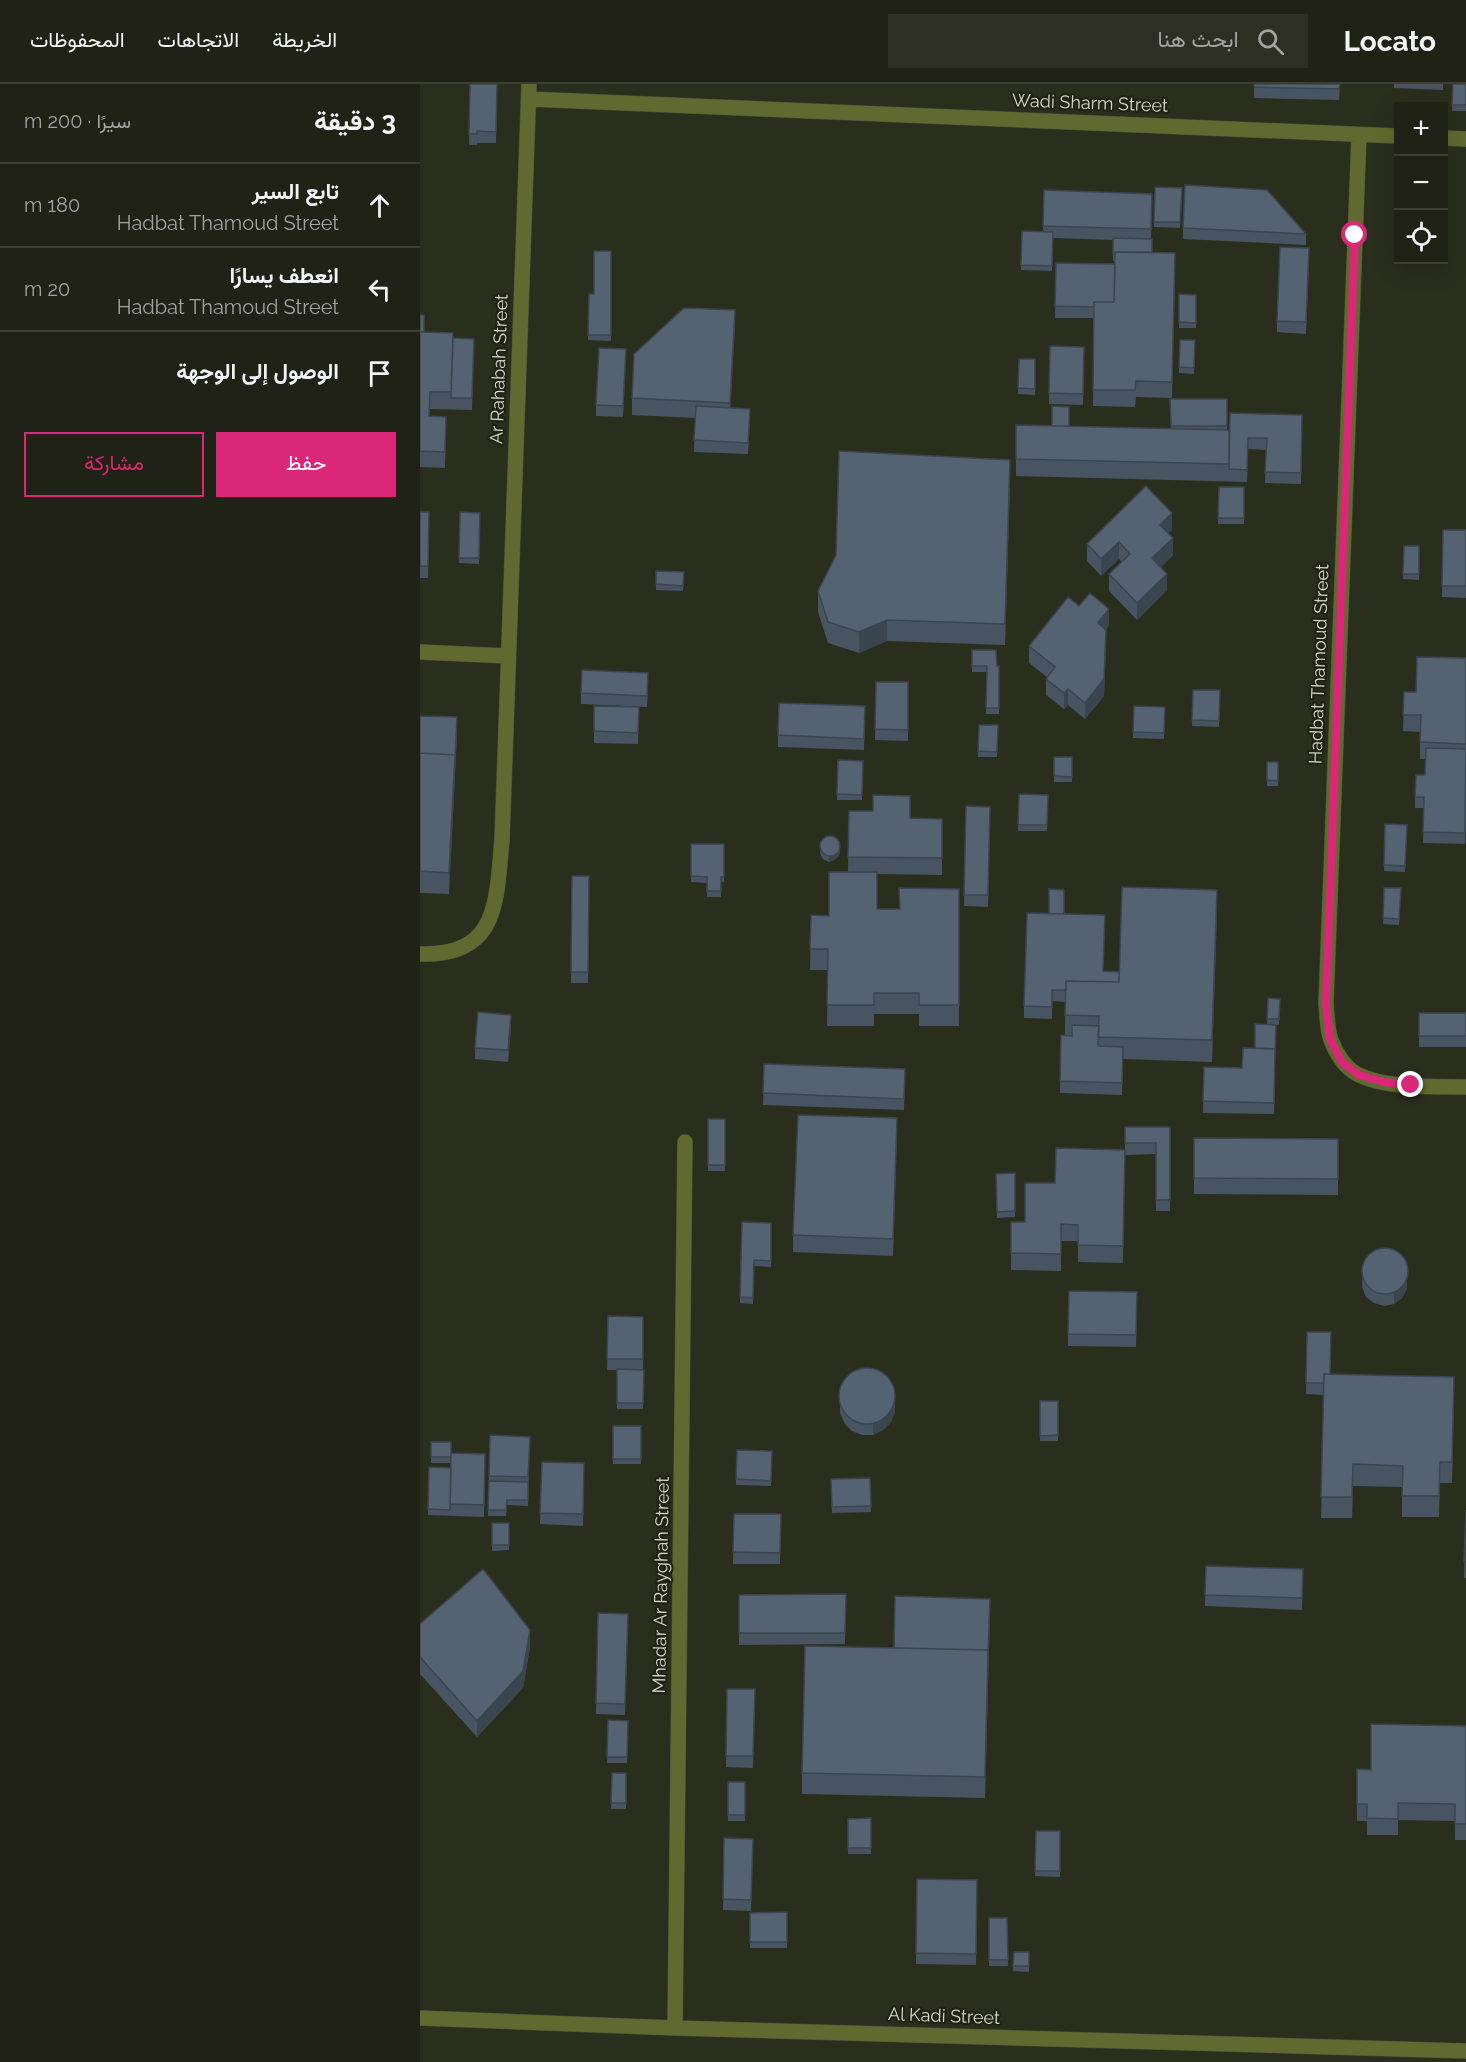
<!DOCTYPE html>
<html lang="ar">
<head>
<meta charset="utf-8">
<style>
  :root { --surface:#202216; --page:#2d2f23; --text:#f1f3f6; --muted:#a2a4a1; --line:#3d3f35; --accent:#db2777 }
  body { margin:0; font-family:Raleway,Vazirmatn,sans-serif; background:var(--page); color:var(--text); direction:rtl }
  .controls { position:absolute; right:18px; top:18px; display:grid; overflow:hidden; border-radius:0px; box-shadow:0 6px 24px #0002 }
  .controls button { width:54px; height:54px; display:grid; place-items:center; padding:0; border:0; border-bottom:2px solid var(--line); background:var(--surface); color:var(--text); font:30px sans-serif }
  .stop { position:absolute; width:18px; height:18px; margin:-14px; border:4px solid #db2777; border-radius:50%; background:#fff }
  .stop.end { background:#db2777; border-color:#fff; box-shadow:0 2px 6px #0008 }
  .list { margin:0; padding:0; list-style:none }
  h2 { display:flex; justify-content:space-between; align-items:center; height:78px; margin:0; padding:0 24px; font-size:26px }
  h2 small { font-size:20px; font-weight:400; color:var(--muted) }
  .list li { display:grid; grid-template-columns:39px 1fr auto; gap:18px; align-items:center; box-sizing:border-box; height:84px; padding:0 24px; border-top:2px solid var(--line) }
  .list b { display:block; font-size:22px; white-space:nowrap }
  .list p { margin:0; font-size:20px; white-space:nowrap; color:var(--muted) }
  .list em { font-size:20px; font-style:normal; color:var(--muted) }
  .actions { display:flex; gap:12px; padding:18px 24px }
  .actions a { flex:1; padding:14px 0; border:2px solid var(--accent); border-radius:0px; text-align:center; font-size:21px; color:var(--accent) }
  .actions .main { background:var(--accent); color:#fff }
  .icon { flex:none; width:33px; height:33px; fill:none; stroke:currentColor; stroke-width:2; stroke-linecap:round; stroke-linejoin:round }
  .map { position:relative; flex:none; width:1046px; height:1978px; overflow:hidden; direction:ltr }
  header { display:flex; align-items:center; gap:36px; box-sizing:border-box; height:84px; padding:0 30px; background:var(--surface); border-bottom:2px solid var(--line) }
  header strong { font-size:28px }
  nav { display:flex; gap:33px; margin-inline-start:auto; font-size:21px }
  .search { width:420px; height:54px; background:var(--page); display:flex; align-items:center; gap:15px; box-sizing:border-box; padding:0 21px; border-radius:0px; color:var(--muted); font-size:22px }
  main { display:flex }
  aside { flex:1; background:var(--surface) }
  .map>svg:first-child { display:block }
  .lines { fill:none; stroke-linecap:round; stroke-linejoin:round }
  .minor-casing { stroke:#464939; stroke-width:16 }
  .minor { stroke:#60692f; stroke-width:15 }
  .wall { fill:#485461 }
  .shaded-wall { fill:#3b454f }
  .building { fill:#546271; stroke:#3b454f; stroke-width:1.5 }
  .route { stroke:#db2777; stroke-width:8 }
  .labels { text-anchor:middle; stroke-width:4.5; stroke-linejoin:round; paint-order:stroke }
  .street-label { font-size:18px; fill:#d7d9ce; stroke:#212413 }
</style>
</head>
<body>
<header>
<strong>Locato</strong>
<div class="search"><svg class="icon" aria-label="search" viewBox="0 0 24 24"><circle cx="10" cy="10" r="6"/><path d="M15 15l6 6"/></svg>ابحث هنا</div>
<nav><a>الخريطة</a><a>الاتجاهات</a><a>المحفوظات</a></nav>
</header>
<main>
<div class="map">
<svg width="1046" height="1978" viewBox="0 0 1046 1978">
  <rect width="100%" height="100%" fill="#2a2e1d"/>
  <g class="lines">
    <g class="minor-casing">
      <path id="minor" d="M109,15l869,37
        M939,51l-33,868c1,11 1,26 5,37 5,14 15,29 28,35 29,14 75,11 107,12
        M1024,54l22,1
        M0,568l88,4
        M0,870c79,2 76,-52 82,-114l27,-756
        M0,1934l255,10 791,23
        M255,1944l10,-886"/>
    </g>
    <use href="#minor" class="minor"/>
  </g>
  <path class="wall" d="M50,0h27l-1,59h-19v2h-8z
    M834,0h86l-1,16 -85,-2z
    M974,0h49v6l-49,-2z
    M1033,0h13v27h-14z
    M735,103l27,1 -2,40 -26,-1z
    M624,106l108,4 -1,45 1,13 23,17 -3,129 -36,-1 -1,10 -42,-1 1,-88h-39l1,-55 59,1v-3h-2v-21l-60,-2 -1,33 -31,-1 1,-39 21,1z
    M763,144l123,6v11l-123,-6z
    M191,167v90l-23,-1 1,-46h5z
    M889,176l-3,74 -29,-2v-11z
    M759,210l17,1v33h-17z
    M0,231l4,17 29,6 21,1 -2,71 -42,-1 -1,7 17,17 -1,35 -25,-1z
    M315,242l-5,82 20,12 -2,34 -54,-2 1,-34 -63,-3v-17z
    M775,256l-1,34 -15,-1v-6z
    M630,262l34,1 -1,58 -34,-1z
    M599,275h16v36l-17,-1z
    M206,276l-3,57 -27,-1v-11z
    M750,315h57v31l75,-15 -1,69 -36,-1 1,-33 -18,-1 -1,33 -231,-6v-51l155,4z
    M590,397l-5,164 -118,-4 -28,12 -31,-10 -10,-31v-21z
    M799,403h25v37h-26z
    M0,428h9l-1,66h-8z
    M40,428l20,1 -1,51 -20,-1z
    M752,446l-4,3 5,22 -12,12 6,23 -30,30 -28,-29v-17l13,-12 -3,-3 -18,17 -14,-15v-17z
    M1023,446h23v68l-24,-1z
    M984,462h15v34l-16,-1z
    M236,487l28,1 -1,19 -27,-1z
    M659,522l30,19 -3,5v17l-2,49 -19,23 -17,-14 -4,4 -18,-14v-16l1,-2 -18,-14v-17z
    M552,566l25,16h2v48h-13l1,-42h-15z
    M1046,574v146l-1,40 -42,-1 1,-35h-9v-11l10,-22 1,-16h-6v-27l-17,-1 1,-39h12z
    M456,598h32v59l-33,-1z
    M228,600l-1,23 -66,-3v-11z
    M773,606h27l-1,37 -27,-1z
    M445,622l-1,44 -86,-3v-12z
    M714,622l31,1 -1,32 -31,-1z
    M219,623l-1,37 -44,-1v-12z
    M0,632l37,18 -8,160 -29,-1z
    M559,641h19l-1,32h-19z
    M634,673h18v25h-18z
    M418,676l25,1 -1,39h-25z
    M847,678h11v24h-11z
    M599,710l29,1 -1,36h-29z
    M546,722l24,1 -2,100 -24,-1z
    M429,727l61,7 32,1v56l-65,-1v35h22l60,-20v137h-40v-12h-45v12h-47l1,-56h-18l1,-55 18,1 19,-44z
    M965,740l22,1 -2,47 -21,-1z
    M271,760h33v38h-3v15h-14v-14l-16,-1z
    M400,763l20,3 -1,6 -5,4 -5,2 -6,-3 -3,-6z
    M152,792h17l-1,107h-17z
    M964,804h17l-2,37 -16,-1z
    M797,827l-5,151 -89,-3 -1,36 -62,-2 1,-58h4v-33l-13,-1v18l-28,-1v-12l40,-92 39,57 16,1z
    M848,914l12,1 -1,26 -12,-1z
    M999,929h47v34h-47z
    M856,941l-2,89 -71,-1 1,-46 38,1 13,-20z
    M91,942l-3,36 -33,-3v-11z
    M344,980l141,16 -1,30 -141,-5z
    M288,1035h17v52h-17z
    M705,1043h45v84h-14v-57l-31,1z
    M477,1051l-4,121 -100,-4v-17z
    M774,1054l144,1v56l-144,-1z
    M705,1066l-2,113 -45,-1v-21h-17v30l-50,-1v-48h14l30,-39z
    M595,1089v44l-18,1 -1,-44z
    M322,1138l29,1v44l-17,-1 -1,38 -13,-1z
    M943,1181l44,2v22l-5,9 -8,6 -10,2 -10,-3 -8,-6 -4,-10z
    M717,1208l-1,55 -68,-1v-12z
    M188,1232l35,1v92h-26v-39h-10z
    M887,1248l24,42 123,24 -2,85h-12l-1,34h-37v-30l-49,-1 -1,32h-31l3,-123 -18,-1z
    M420,1307l55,21 -4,10 -8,8 -10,5h-11l-10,-4 -7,-7 -5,-11z
    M620,1317h18v40h-18z
    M193,1342h28v38h-28z
    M70,1351l40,2 -2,69 -21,-1 -1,11h-18z
    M11,1358l21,11 33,1 -1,63 -56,-2 1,-48 22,1v-5h-20z
    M352,1367l-1,35 -35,-1v-6z
    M122,1378l42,1 -1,63 -43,-2z
    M450,1394l1,34 -39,1 -1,-34z
    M1046,1426v68h-2z
    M314,1430h47l-1,50h-47z
    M72,1439h17v27l-17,1z
    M786,1482l97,3 -1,41 -97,-4z
    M426,1510l-1,50 -106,1v-50z
    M178,1529l30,1 -3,101 -29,-1z
    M570,1531l-5,183 -183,-4v-21l92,-125z
    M0,1540l110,23 -7,41 -46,49 -57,-63z
    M307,1605h28l-2,79 -27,-1z
    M188,1636l20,1 -1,42h-20z
    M1046,1642v114h-11v-19l-57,-1v15h-31v-14h-10v-52l14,1z
    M192,1689h14v36h-15z
    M308,1698h17v39h-17z
    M451,1734v36h-23v-35z
    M616,1747h24v46l-25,-1z
    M304,1754l29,1 -2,72 -28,-1z
    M497,1795l60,1 -1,85 -60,-1z
    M367,1828v36h-37v-35z
    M569,1834h18l1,48h-19z
    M594,1868h15v20l-16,-1z"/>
  <path class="shaded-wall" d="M315,226v16l-5,93v-16z
    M590,376v21l-5,164v-21z
    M752,429v17l-12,11v-16z
    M753,454v17l-21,20v-17z
    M699,458v17l-18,17v-17z
    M747,490v16l-30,30v-17z
    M689,525v16l-11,14v-16z
    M467,536v21l-28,12v-21z
    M686,546l-2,66 -19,23v-16z
    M648,605v16l-4,4v-16z
    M37,633v17l-8,160v-21z
    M420,760l-1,12 -5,4 -5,2v-6z
    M797,806v21l-5,151v-22z
    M91,931v11l-3,36v-12z
    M987,1193v12l-5,9 -8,6v-11z
    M475,1317v11l-4,10 -8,8 -10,5v-12z
    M933,1380v22l-1,32v-21z
    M110,1546v17l-7,41 -46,49v-16z"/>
  <path class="building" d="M50,0h27l-1,48 -19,-1v3h-8z
    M834,0h86l-1,5 -85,-2z
    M1033,0h13v21h-14z
    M765,101l82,5 39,44 -123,-6z
    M735,103l27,1 -2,34h-26z
    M624,106l108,4 -1,35 -108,-3z
    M602,147l31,1 -1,34 -31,-1z
    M693,154l39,1v13h-37v3h-2z
    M860,163l29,1 -3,74 -29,-1z
    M174,167h17v84h-23l1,-41h5z
    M695,168l60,1 -3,129 -36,-1 -1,9h-42l1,-88h20z
    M636,179l59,1 -1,38h-20v5l-39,-1z
    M759,210l17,1v28l-17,-1z
    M264,224l51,2 -5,93 -98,-5 2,-44z
    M0,231h4v17h-4z
    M0,248l33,1 -2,59h-21l-1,24 17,1 -1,35 -25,-1z
    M33,254l21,1 -2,59h-21z
    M760,256h15l-1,28 -15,-1z
    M630,262l34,1 -1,47 -34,-1z
    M179,264l27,1 -3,57 -27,-1z
    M599,275h16v30l-17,-1z
    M750,315h57v27h-56z
    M276,322l54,3 -2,34 -54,-3z
    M632,322l17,1v19h-17z
    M810,329l72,2 -1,58 -36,-1 2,-34h-19l-1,32 -18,-1z
    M596,341l213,5v34l-213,-5z
    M419,367l171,9 -5,164 -118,-4 -28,12 -31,-10 -10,-31 18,-36z
    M726,402l26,27 -12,12 13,13 -21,20 15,16 -30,29 -28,-29 21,-20 -11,-12 -18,17 -14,-15z
    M799,403h25v31h-26z
    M0,428h9l-1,54h-8z
    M40,428l20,1 -1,45h-20z
    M1023,446h23v56h-24z
    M984,462h15v28h-16z
    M236,487l28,1 -1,14 -27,-2z
    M670,509l19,16 -11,14 8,7 -2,49 -19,24 -17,-14 -4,4 -18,-14 9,-12 -26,-21 39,-49 11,9z
    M552,566h24l1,16h2v42h-13l1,-42h-15z
    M997,573l49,1v86l-46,-2 1,-27h-18l1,-23h12z
    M162,586l66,3 -1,23 -66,-3z
    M456,598h32v48l-33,-1z
    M773,606h27l-1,31 -27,-1z
    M359,619l86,3 -1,33 -86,-4z
    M174,622l45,1 -1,26 -44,-2z
    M714,622l31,1 -1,26 -31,-1z
    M0,632l37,1 -2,42v-4l-35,-2z
    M559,641h19l-1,27 -19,-1z
    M1006,664l40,1 -1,84 -42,-1 1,-35h-9l1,-22h9z
    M0,669l35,2 -6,118 -29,-2z
    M634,673h18v20l-18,-1z
    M418,676l25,1 -1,34 -25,-1z
    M847,678h11v19l-11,-1z
    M599,710l29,1 -1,30h-29z
    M453,711l37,1v22l32,1v39l-94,-1 1,-46h24z
    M546,722l24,1 -2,88h-24z
    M965,740l22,1 -2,41 -21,-1z
    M400 762a10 10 0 1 1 20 0a10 10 0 1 1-20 0Z
    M271,760h33v33h-3v14h-14v-14l-16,-1z
    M409,788h48v37h23l-1,-21 60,1v116h-40v-12h-45v12h-47l1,-56h-18l1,-34 18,1z
    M152,792h17l-1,96h-17z
    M702,803l95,3 -5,150 -114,-3 1,-21 -34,-1 1,-34 53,1z
    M964,804h17l-2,31 -16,-1z
    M629,805l15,1v24h-15z
    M607,829l78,2 -2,56 16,1v10l-53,-1v9h-14v17l-28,-1z
    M848,914l12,1 -1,20h-12z
    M58,928l33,3 -3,35 -33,-2z
    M999,929h47v23h-47z
    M835,940l21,1 -1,29v-5l-20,-1z
    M652,941l27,1 -1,20 25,1 -1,36 -62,-2 1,-46 11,1z
    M823,964l32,1 -1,54 -71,-2 1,-34 38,1z
    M344,980l141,5 -1,30 -141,-6z
    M378,1031l99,3 -4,121 -100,-4z
    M288,1035h17v46h-17z
    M705,1043h45v73h-14v-57h-31z
    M774,1054l144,1v40l-144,-1z
    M636,1064l69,2 -2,96 -45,-1v-20l-17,-1v30l-50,-1v-31h14v-39h30z
    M595,1089v38l-18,1 -1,-38z
    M322,1138l29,1v38l-17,-1 -1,38 -13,-1z
    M942 1187a23 23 0 1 1 46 0a23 23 0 1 1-46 0Z
    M649,1207l68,1 -1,43 -68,-1z
    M188,1232l35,1v42h-36z
    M887,1248h24l-1,42h-6v9h-18z
    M419 1312a28 28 0 1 1 56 0a28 28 0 1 1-56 0Z
    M197,1285l27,1 -1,33h-26z
    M904,1290l130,3 -2,85h-12l-1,34h-37l1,-30 -50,-2 -1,33h-31z
    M620,1317h18v34l-18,1z
    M193,1342h28v33h-28z
    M70,1351l40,2 -2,40 -39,-1z
    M11,1358h20v15h-20z
    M317,1366l35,1 -1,30 -35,-2z
    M31,1369l34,1 -1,51 -34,-1z
    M122,1378l42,1 -1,51 -43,-1z
    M9,1383l22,1 -1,42 -22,-1z
    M450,1394l1,28 -39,1 -1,-28z
    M69,1397l39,1v18h-21l-1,10h-18z
    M1046,1426v52h-2z
    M314,1430h47l-1,39 -47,-1z
    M72,1439h17v22h-17z
    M786,1482l97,3 -1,29 -97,-3z
    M63,1485l47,61 -7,41 -46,50 -57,-64v-33z
    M426,1510l-1,39h-106v-38z
    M475,1512l95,3 -2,55v-4l-94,-2z
    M178,1529l30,1 -3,90 -29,-1z
    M385,1562l183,4 -3,127 -183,-4z
    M307,1605h28l-2,67h-27z
    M188,1636l20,1 -1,36h-20z
    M951,1640l95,2v98h-11v-20l-57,-1v16l-31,-1v-14h-10v-35l14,1z
    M192,1689h14v30h-15z
    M308,1698h17v33h-17z
    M451,1734v30h-23v-29z
    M616,1747h24v40h-25z
    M304,1754l29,1 -2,61 -28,-1z
    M497,1795l60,1 -1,74 -60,-1z
    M367,1828v30h-37v-29z
    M569,1834h18l1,42h-19z
    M594,1868h15v14h-16z"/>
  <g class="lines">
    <path class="route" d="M935,151l-29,768 4,36 12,23 17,13 25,7 27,3"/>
  </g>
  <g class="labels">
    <g class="street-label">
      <text transform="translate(670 19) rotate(2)" y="6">Wadi Sharm Street</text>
      <text transform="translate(79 285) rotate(-88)" y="6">Ar Rahabah Street</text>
      <text transform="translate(899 580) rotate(-88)" y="6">Hadbat Thamoud Street</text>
      <text transform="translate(241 1501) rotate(-89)" y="6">Mhadar Ar Rayghah Street</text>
      <text transform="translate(524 1932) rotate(2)" y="6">Al Kadi Street</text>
    </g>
  </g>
</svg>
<div class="controls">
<button>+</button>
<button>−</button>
<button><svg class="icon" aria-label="locate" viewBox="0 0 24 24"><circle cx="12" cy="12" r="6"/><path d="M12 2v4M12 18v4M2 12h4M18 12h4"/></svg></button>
</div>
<div class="stop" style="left:935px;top:151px"></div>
<div class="stop end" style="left:991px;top:1001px"></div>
</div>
<aside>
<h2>3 دقيقة<small>سيرًا · 200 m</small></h2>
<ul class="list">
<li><svg class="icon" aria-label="ahead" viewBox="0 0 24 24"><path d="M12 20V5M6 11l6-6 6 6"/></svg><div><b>تابع السير</b><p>Hadbat Thamoud Street</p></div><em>180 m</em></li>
<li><svg class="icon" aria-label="left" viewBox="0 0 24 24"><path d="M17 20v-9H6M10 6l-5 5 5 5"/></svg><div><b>انعطف يسارًا</b><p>Hadbat Thamoud Street</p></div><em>20 m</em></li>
<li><svg class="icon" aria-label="arrive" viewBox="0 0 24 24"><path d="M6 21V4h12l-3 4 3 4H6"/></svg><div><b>الوصول إلى الوجهة</b></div></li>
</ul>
<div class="actions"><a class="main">حفظ</a><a>مشاركة</a></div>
</aside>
</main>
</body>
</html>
